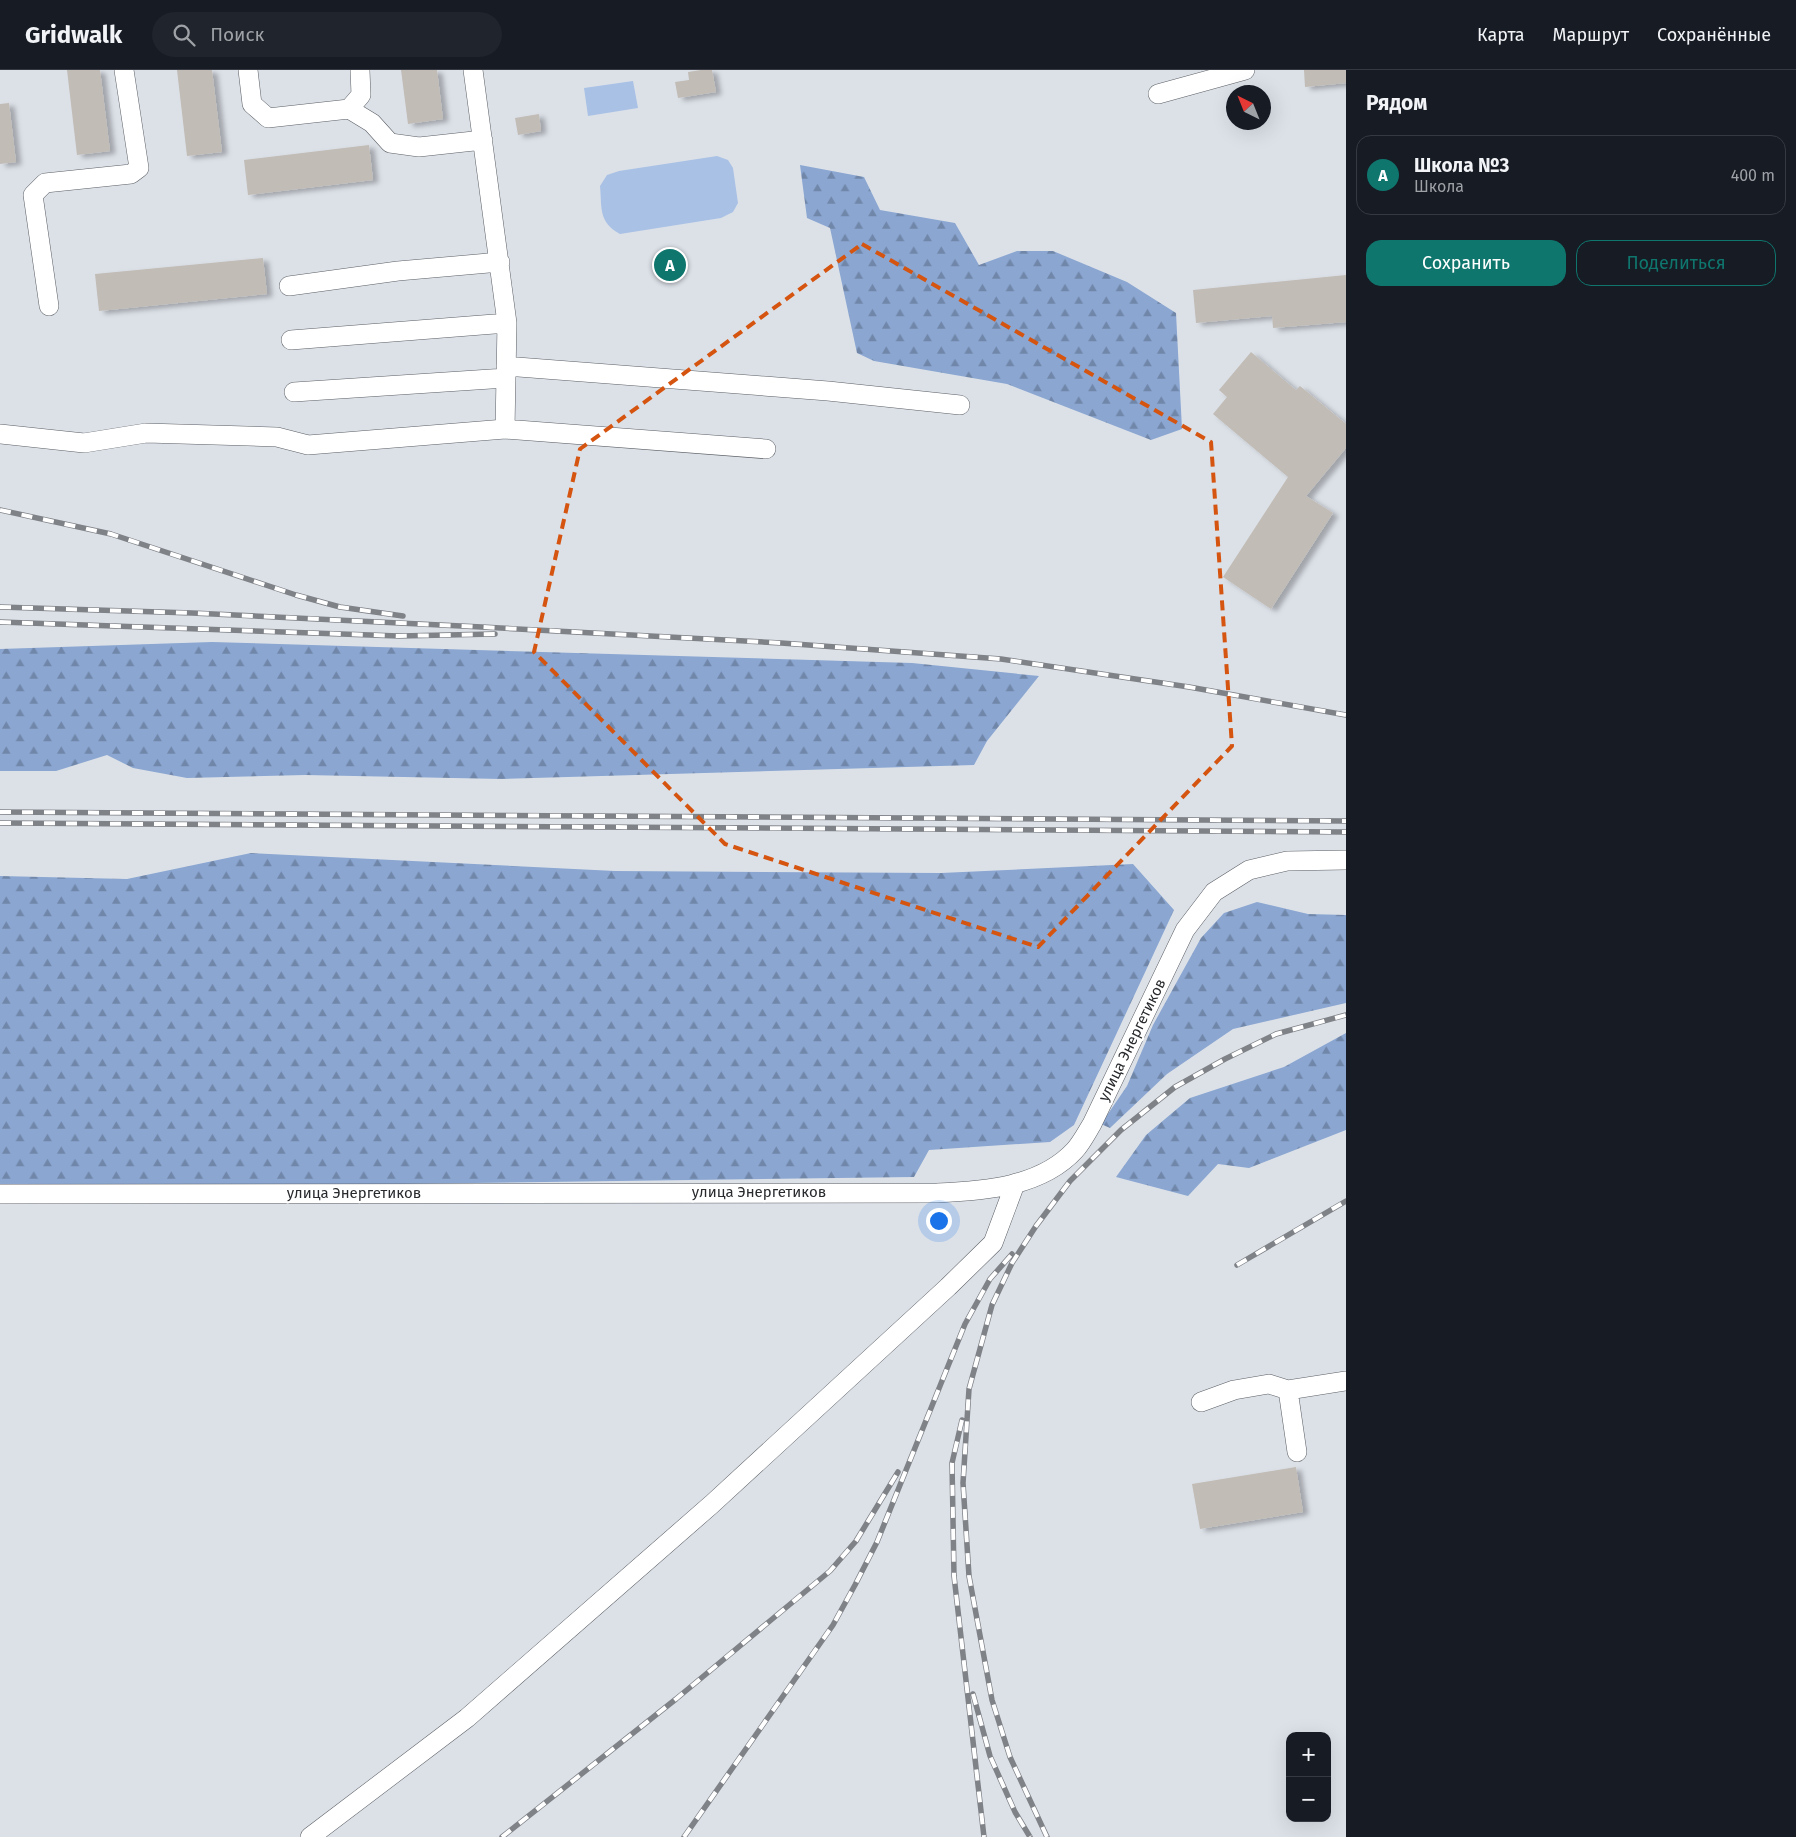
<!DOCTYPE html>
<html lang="ru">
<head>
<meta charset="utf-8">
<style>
  :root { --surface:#171b24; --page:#20242c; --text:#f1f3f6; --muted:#9ea1a6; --line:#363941; --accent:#0f766e }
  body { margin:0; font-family:"Fira Sans",sans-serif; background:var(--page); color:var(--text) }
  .controls { position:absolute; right:15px; bottom:15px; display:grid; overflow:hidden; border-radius:10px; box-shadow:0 5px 20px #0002 }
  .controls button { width:45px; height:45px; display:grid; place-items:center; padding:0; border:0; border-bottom:1px solid var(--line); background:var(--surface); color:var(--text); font:25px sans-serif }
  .compass { position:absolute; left:1226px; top:15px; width:45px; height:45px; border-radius:50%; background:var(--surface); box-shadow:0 5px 20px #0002; rotate:317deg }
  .you { position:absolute; left:938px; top:1150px; width:18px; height:18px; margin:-12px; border:4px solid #fff; border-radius:50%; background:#1a73e8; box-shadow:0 0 0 8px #1a73e833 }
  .badge { display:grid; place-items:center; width:32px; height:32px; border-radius:50%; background:var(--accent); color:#fff; font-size:16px; font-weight:700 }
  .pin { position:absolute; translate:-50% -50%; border:2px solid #fff; box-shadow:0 1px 5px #0006 }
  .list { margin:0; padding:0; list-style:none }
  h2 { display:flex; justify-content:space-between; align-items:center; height:65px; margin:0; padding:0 20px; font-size:21px }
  h2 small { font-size:16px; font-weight:400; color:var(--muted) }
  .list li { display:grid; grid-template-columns:32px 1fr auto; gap:15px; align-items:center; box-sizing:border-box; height:80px; margin:0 10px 10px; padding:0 10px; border:1px solid var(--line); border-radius:15px }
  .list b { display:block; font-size:19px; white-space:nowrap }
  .list p { margin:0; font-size:16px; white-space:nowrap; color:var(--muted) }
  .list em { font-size:16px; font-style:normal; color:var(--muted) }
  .actions { display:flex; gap:10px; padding:15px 20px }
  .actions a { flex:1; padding:11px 0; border:1px solid var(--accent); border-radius:15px; text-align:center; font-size:18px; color:var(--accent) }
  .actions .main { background:var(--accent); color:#fff }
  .icon { flex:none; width:28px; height:28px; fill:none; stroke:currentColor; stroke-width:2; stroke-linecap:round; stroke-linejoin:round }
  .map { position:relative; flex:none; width:1346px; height:1767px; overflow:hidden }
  header { display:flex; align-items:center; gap:30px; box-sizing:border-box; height:70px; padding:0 25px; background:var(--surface); border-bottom:1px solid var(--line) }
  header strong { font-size:24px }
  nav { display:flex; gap:28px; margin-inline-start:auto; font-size:18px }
  .search { width:350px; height:45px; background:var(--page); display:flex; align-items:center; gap:12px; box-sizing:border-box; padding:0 18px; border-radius:28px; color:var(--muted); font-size:19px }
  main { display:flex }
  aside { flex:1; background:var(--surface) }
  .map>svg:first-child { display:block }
  .forest { fill:url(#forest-firs) }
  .pitch { fill:#a9c1e5 }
  .building { fill:#c2bcb6; filter:url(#shadow) }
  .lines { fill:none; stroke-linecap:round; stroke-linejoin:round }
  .minor-casing { stroke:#5b5f65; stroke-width:20 }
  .minor { stroke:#fff; stroke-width:19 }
  .rail-casing { stroke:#7f8287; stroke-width:5.5 }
  .rail { stroke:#fff; stroke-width:4; stroke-dasharray:11; stroke-linecap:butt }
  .marked { fill:none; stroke:#d5540f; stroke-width:4; stroke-dasharray:10 6; stroke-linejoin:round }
  .labels { text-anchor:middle; stroke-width:4.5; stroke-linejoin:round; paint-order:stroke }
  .street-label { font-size:15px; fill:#282a2d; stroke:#fff }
</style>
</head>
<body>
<header>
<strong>Gridwalk</strong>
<div class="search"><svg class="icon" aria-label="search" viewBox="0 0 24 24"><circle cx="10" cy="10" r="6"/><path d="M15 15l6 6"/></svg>Поиск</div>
<nav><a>Карта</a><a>Маршрут</a><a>Сохранённые</a></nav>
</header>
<main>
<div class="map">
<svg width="1346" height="1767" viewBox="0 0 1346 1767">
  <defs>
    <pattern id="forest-firs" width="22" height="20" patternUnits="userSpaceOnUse" patternTransform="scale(1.25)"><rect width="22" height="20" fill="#8aa6d1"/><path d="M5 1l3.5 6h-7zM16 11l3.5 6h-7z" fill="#7187aa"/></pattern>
    <filter id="shadow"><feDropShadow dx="5.5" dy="3" stdDeviation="2.5" flood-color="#0004"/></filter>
  </defs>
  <rect width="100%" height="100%" fill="#dce1e8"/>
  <path class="forest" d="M800,95l64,12 16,33 75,13 24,42 38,-14h36l74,31 49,31 6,116 -31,11 -144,-56 -133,-23 -17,-8 -27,-125 -23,-10z
    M212,572l700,21 127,13 -52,65 -13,24 -472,14 -197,-4 -118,3 -54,-10 -26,-13 -51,16h-56v-122z
    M251,783l364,18 326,2 192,-9 41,46 -100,215 -24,17 -121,8 -15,27 -728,10 -186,-1v-310l127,3z
    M1257,832l51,12 38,1v88l-113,26 -66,45 -57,54 -9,-4 26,-38 26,-61 48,-87 23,-25z
    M1346,963v97l-97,38 -31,-4 -30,32 -72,-19 30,-42 44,-37 94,-31z"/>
  <path class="pitch" d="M633,11l5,27 -50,8 -4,-28z
    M717,86l11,4 5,8 5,35 -5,9 -12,6 -101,16c-22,-12 -18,-26 -20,-48l7,-11 12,-4z"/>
  <path class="building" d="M67,0h33l10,81 -33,4z
    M177,0h35l10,82 -35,4z
    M401,0h36l6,49 -35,5z
    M701,0h11l4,22 -38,6 -3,-16 14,-2 -1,-8z
    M1304,0h42v13l-41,4z
    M9,33l7,59 -16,2v-60z
    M539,44l2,17 -23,4 -3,-17z
    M369,75l4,35 -125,15 -4,-35z
    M263,188l4,36 -168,17 -4,-37z
    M1346,205v47l-73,6 -1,-12 -76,7 -3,-33z
    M1251,282l45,38 4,-4 46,38v24l-40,48 27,17 -62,96 -48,-32 65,-100 -75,-63 14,-17 -8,-7z
    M1296,1397l7,45 -103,17 -8,-45z"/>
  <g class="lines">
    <g class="minor-casing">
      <path id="minor" d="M248,0l4,34 16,14 81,-9 12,-14 -1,-25
        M473,0l34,253 -2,106
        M1158,24l87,-24
        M349,39l23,14 18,20 29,4 64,-7
        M289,216l109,-15 102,-9
        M49,236l-16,-111 12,-12 86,-9 8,-6 -15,-98
        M291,270l216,-17
        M506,296l322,25 132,14
        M294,322l212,-14
        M0,364l84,9 62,-10 131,4 31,8 197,-16 261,20
        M0,1124l937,-1c47,-2 104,-6 138,-43 7,-8 12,-18 17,-26l93,-194 29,-38 35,-22 38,-9 59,-1
        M1288,1320l9,62
        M1201,1332l33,-12 35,-6 19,6 58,-9
        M310,1767l157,-119 245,-214 236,-217 45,-44 22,-59"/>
    </g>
    <use href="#minor" class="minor"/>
    <g class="rail-casing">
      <path id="rail" d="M0,440l111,24 185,61 44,12 63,9
        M0,537l192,6 290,14 299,16 220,16 188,28 157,28
        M0,552l399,14 96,-2
        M0,742l1346,9
        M0,753l1346,9
        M1237,1195l109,-64
        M962,1350l-10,43 2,113 30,261
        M973,1624l17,62 25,56 15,25
        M502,1767l174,-138 154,-128 26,-30 42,-69
        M684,1767l149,-212 22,-40 22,-43 88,-218 25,-45 22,-25
        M1047,1767l-37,-80 -18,-57 -23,-124 -6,-93 6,-94 23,-84 20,-42 24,-37 34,-45 51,-51 54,-43 50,-28 51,-25 70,-19"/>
    </g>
    <use href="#rail" class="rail"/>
  </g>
  <path class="marked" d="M862,174l349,198 21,304 -194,201 -313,-103 -191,-192 46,-203z"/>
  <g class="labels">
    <g class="street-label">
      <text transform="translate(1132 970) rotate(-64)" y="5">улица Энергетиков</text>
      <text x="759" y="1127">улица Энергетиков</text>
      <text x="354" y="1128">улица Энергетиков</text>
    </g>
  </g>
</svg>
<div class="controls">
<button>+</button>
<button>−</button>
</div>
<svg class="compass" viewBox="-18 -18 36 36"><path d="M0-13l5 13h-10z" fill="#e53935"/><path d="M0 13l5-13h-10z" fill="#9ea1a6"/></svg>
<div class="you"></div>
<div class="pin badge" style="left:670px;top:195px">A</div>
</div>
<aside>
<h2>Рядом<small></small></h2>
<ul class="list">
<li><span class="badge">A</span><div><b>Школа №3</b><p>Школа</p></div><em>400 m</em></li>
</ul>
<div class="actions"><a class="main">Сохранить</a><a>Поделиться</a></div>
</aside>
</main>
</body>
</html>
